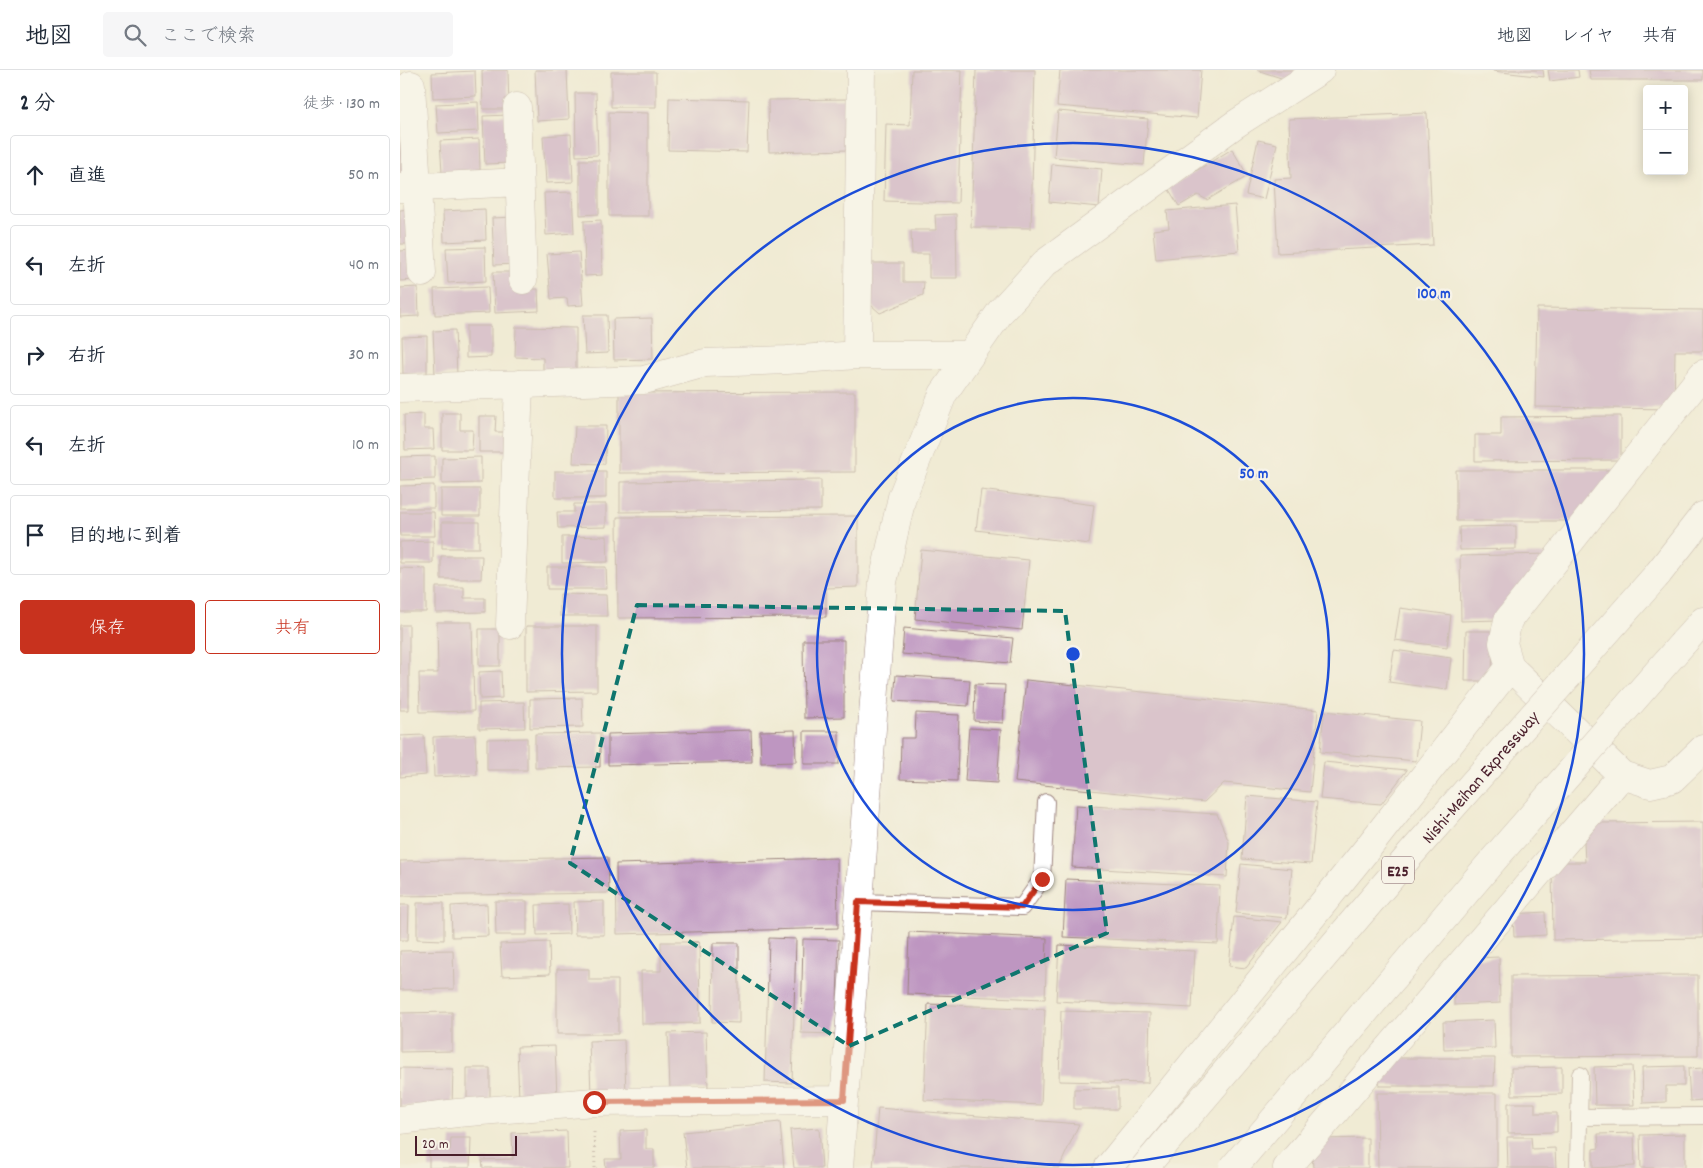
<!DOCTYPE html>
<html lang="ja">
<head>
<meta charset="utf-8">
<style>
  :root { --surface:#fff; --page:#f6f6f7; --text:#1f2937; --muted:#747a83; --line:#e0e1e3; --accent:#c8321e }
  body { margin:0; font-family:Dekko,"Klee One",sans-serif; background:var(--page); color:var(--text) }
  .controls { position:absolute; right:15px; top:15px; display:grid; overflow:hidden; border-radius:5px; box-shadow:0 2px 12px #0003 }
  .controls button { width:45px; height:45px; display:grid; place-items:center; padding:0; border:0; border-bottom:1px solid var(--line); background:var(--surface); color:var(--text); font:25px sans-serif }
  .scale { position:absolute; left:15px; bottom:12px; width:102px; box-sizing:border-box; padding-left:5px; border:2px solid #4a1f2b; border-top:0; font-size:14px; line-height:18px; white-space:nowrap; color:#4a1f2b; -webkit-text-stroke:4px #f7f3e8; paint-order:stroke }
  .stop { position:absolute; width:15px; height:15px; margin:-11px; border:4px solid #c8321e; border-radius:50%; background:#fff }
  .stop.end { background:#c8321e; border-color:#fff; box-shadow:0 1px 5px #0008 }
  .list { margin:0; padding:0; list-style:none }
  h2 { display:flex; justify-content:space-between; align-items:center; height:65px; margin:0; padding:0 20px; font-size:21px }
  h2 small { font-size:16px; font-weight:400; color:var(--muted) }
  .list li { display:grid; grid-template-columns:32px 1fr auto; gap:15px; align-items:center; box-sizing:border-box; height:80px; margin:0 10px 10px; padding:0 10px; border:1px solid var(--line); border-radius:5px }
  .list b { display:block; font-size:19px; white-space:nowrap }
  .list em { font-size:16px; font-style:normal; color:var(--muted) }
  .actions { display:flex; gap:10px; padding:15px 20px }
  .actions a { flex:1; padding:11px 0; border:1px solid var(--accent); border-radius:5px; text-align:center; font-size:18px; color:var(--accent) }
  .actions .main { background:var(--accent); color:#fff }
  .icon { flex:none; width:28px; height:28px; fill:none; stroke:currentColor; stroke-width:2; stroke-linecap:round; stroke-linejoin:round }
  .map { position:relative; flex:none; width:1303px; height:1098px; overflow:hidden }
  header { display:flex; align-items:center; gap:30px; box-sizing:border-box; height:70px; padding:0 25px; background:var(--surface); border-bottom:1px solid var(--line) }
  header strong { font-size:24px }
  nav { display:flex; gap:28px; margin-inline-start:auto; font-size:18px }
  .search { width:350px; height:45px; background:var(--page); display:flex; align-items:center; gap:12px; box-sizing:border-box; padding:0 18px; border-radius:5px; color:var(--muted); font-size:19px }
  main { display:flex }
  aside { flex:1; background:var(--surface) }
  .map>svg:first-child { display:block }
  .building { fill:#be96c1 }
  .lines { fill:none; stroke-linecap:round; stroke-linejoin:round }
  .service-casing { stroke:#9d8580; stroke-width:18 }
  .minor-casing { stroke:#9d8580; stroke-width:29 }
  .motorway-casing { stroke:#9d8580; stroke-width:29 }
  .path { stroke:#9d8580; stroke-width:3; stroke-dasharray:1 4; stroke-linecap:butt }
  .service { stroke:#fff; stroke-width:16 }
  .minor { stroke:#fff; stroke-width:28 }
  .motorway { stroke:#fff; stroke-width:28 }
  .motorway-bridge-casing { stroke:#9d8580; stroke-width:29; stroke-linecap:butt }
  .motorway-bridge { stroke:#fff; stroke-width:28 }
  .route { stroke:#c8321e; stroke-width:6 }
  .marked { fill:none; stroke:#0f766e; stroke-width:4; stroke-dasharray:10 6; stroke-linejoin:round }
  .ring { fill:none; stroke:#1d4ed8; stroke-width:2.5 }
  .labels { text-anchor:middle; stroke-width:4.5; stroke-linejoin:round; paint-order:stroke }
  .shield { fill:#f7f3e8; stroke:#7e5f64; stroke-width:1 }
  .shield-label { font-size:16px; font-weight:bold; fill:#4a1f2b }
  .street-label { font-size:18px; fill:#4a1f2b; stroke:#f7f3e8 }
  .centre { fill:#1d4ed8; stroke:#f7f3e8; stroke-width:2.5 }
  .ring-label { font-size:15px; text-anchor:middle; font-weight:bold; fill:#1d4ed8; stroke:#f7f3e8; stroke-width:4.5; stroke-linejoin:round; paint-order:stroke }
</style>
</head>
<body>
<header>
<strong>地図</strong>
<div class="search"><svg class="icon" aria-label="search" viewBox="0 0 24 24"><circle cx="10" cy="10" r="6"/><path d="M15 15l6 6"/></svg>ここで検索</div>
<nav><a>地図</a><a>レイヤ</a><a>共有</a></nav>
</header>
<main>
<aside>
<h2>2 分<small>徒歩 · 130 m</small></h2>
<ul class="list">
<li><svg class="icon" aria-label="ahead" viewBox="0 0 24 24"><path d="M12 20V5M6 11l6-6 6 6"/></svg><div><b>直進</b></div><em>50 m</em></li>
<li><svg class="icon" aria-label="left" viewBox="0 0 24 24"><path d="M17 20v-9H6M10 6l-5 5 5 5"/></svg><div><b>左折</b></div><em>40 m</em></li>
<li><svg class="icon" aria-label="right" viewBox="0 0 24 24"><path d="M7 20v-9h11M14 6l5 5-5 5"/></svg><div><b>右折</b></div><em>30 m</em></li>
<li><svg class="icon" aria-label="left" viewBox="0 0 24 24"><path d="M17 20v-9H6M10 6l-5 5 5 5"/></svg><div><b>左折</b></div><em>10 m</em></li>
<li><svg class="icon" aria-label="arrive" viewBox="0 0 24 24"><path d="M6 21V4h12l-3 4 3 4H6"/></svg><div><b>目的地に到着</b></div></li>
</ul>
<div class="actions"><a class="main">保存</a><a>共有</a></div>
</aside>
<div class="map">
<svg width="1303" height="1098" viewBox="0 0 1303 1098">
  <rect width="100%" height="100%" fill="#f7f3e8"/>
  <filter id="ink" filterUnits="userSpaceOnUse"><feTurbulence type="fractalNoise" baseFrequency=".02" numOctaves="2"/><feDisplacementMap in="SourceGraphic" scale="10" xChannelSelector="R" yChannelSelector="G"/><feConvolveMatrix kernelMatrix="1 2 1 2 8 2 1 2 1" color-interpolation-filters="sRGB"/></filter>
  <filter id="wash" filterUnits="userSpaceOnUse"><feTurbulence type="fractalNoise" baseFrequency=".0096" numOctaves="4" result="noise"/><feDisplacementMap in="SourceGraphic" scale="20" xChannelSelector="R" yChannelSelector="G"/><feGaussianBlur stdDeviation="1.12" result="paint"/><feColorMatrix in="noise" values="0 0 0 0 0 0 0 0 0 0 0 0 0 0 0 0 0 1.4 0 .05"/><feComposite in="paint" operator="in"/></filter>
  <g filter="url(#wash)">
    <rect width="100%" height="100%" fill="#f0ebd4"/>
    <g id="blocks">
      <path class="building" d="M82,0h26l1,39h-26z
        M135,0h32l2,49 -32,2z
        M512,0h50l-4,133 -74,-2 2,-77 24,1z
        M576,0h59l-4,158 -60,-1z
        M660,0h141l-4,48 -140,-12z
        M857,0h48l-18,10z
        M1093,0h50l1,7 -51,-6z
        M1148,0h30l1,7 -29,4z
        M1189,0h114v10h-112z
        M75,1l1,25 -43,2 -1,-25z
        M211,2h45v35h-45z
        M175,23h21l2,62 -22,1z
        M269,28l80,2 -2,52 -79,-2z
        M448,29l1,51 -80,2 -1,-52z
        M78,32l1,29 -41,2 -2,-29z
        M658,41l90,8 -4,46 -90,-8z
        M209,42l39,1v103h-39z
        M1027,43l6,132 -155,8 -4,-74 17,-1 -2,-59z
        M109,45l1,48 -25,1 -2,-48z
        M171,64l2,48 -27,1 -3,-47z
        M79,69l1,31 -38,3 -2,-32z
        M858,70l19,4 -13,55 -18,-4z
        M0,72h7l1,34h-8z
        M832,79l16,27 -41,24 -9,-5 -19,11 -11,-18z
        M180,90h19v54l-19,1z
        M652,94l50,5 -3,38 -50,-5z
        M172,122l2,41 -28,2 -2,-42z
        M835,135l4,46 -83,8 -3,-29 16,-2 -2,-17z
        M10,139l1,35h-11v-34z
        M85,139l1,31 -42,2 -1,-31z
        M556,144l1,64h-28v-24h-17l-1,-24h25l-1,-15z
        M114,147l2,47 -22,1 -2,-47z
        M201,150l1,55 -17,1 -1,-55z
        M85,177l1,34 -38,2 -2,-35z
        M14,180l1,30 -15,1v-30z
        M179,182l4,53 -15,1 -1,-8 -16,1 -4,-45z
        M472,193h31v19h21l-1,13 -43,18 -9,-8z
        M93,202h22v18l23,-1 1,22 -44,2z
        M18,217l1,29 -19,1v-29z
        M88,217l1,26 -54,2 -1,-26z
        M1137,238l166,2v41h-28l-1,58 -139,-2z
        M183,245h24l1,38 -23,1z
        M252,248l1,41 -39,1 -1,-41z
        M66,256h25v31l-25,1z
        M116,257l60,1v44l-33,-1v-13l-28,-1z
        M55,260l2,44 -22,1 -2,-44z
        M27,266v38h-24l-1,-37z
        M455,322v80l-236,1v-80z
        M42,343h18v17h13l-1,20h-30z
        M24,344v15h9l1,20 -29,1 -1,-35z
        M79,346h17l-1,16h13l-1,20h-28z
        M1221,346v44l-146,1v-26h26v-18z
        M175,356h31l-1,38 -32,-1z
        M35,386v23l-35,1v-23z
        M81,387v26l-39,1v-26z
        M1056,400h159l-40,51h-119z
        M155,401h51v27h-51z
        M421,410v30l-201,2v-30z
        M34,415v23h-34v-22z
        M41,419h39v27h-39z
        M581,420l113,15 -5,39 -113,-14z
        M174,434h32v23l-48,1 -1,-16h17z
        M0,442h34l1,24h-35z
        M458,446v71l-32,1v29l-208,1 -1,-101z
        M42,452h37v26h-37z
        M1116,456v23l-56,1 -1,-23z
        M207,466l1,26 -46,1v-26z
        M33,471v22h-33v-21z
        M521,480l108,10 -7,70 -107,-11z
        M1149,484l-50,66 -38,1 -1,-65z
        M41,486h41l-1,23h-40z
        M147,497h59l1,22h-60z
        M0,498l26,1v43h-26z
        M36,517h28v11h21v14l-49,1z
        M160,524l46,1 1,21h-47z
        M1000,538l51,7 -4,32 -52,-7z
        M37,552h35l2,89 -54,1 -1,-39h19z
        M0,555h9v85h-9z
        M126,556h71v65l-71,1z
        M504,558l109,10 -3,25 -108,-9z
        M79,559h21v37h-21z
        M1066,561h27l-1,50h-27z
        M403,570h41v77l-40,1z
        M994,580l57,8 -4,32 -58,-8z
        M101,601l1,27 -22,1 -1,-27z
        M496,605l74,5 -2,26 -74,-5z
        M626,610l292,30 -8,82 -86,-9 -20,19 -189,-20z
        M575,614l30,1 -2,38 -29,-2z
        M182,628l1,29 -53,1v-29z
        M124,632l1,26 -46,1v-26z
        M924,641l96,10 -4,40 -96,-9z
        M516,643l43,2 -2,66 -57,-2 1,-41h14z
        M569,658l32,2 -4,53 -32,-2z
        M351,660l1,32 -144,3v-31z
        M395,660l1,32 -35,1 -1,-32z
        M404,661h35v33h-35z
        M200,663v34l-65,1v-34z
        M24,665l2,40 -26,2v-41z
        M75,665l2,40 -43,2 -1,-40z
        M127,668v32h-40v-31z
        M924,692l83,8 -26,34 -61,-5z
        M847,726l70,6 -6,62 -69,-5z
        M676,735l141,9 12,28 -2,35 -155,-10z
        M1303,752v116l-150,2 -1,-78h33l-1,-20 15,-19z
        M208,787l1,36 -209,3v-35z
        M437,788l1,70 -221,6 -1,-70z
        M841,794l51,5 -5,49 -51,-5z
        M666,809l154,7 -2,58 -155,-7z
        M95,831h32v34h-31z
        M204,831v34h-29l-1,-33z
        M17,833h27v37l-27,-1z
        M87,834l1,32 -36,1 -1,-31z
        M168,834l1,30 -32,1 -1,-30z
        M0,835h9l-1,35h-8z
        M1145,842l1,23 -32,2 -1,-23z
        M834,847l48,5 -36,46 -17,-2z
        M509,862l138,6 -2,61 -138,-5z
        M369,868l27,1 -4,144 -27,-1z
        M403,869l36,1 -3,94 -35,-1z
        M149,872l1,32 -48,2 -2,-32z
        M261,872h38l1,81 -58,1 -1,-53h20z
        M313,873h26v80l-27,-1z
        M659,875l136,6 -3,57 -136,-7z
        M53,880l1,39 -54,1v-39z
        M1099,887l1,46 -46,2v-15l22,-32z
        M157,899h32v11h29v54h-61z
        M1298,905v81l-187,1v-81z
        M528,934l117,5 -4,96 -117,-5z
        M661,941l89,2 -2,70 -89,-2z
        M52,942v39l-52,1v-39z
        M1094,950l1,28 -51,2 -1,-28z
        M306,962l2,57 -38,1 -2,-57z
        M224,970l2,53 -35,1 -2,-53z
        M155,976l2,52 -38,1 -2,-52z
        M994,988h101l-1,28h-115l1,-12z
        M1232,996l2,39h-39l-1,-38z
        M1284,996v20h-18v16l-23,1 -1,-36z
        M1162,997v27l-50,1 -1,-27z
        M0,998l53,1 -1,38 -52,-1z
        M67,998h23v34l-23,1z
        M1303,998v32l-13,1 -2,-32z
        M718,1018v21h-44v-20z
        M977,1023h120v75h-119z
        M1108,1033h27v10h22v19l-49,1z
        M478,1038l201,16 -20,44h-186z
        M380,1052l4,46h-97l-4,-36z
        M419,1058l3,40h-28l-4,-38z
        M246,1060v19h8v19h-48l-1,-9h16l-1,-28z
        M167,1061l1,37h-85l-1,-8 31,-1 -1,-26z
        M1234,1063l1,33 -42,2v-19l6,-1 -1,-14z
        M1285,1064v34h-44l-1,-33z
        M1107,1067h24l1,12 23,-1 1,20h-48z
        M51,1068h20l-1,30h-41v-18h21z
        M968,1068v30h-55l-1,-15 9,-14z"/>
    </g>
  </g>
  <g filter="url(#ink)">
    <use href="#blocks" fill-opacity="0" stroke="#9d8580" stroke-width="1"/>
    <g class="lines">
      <g class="service-casing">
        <path id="service" d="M458,832l164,5 20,-28 4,-77
          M1179,1047l124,-1
          M1178,1098l2,-93"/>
      </g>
      <g class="minor-casing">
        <path id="minor" d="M11,15l11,188
          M117,37l6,173
          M0,118l119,-6
          M457,285l4,-285
          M1303,304l-195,246 -5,23 7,24 112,108 28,9 22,-5 31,-30
          M0,318l244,-8 61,-17 82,-3 70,-5h113
          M110,555l9,-241
          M0,1050l57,-7 137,-11 250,-2
          M439,1098l44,-586 19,-85 41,-103 58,-83 44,-48 189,-138 86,-55
          M708,1098l259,-319 143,-182
          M887,1098l335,-393"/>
      </g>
      <g class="motorway-casing">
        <path id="motorway" d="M1257,505l46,-59
          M1283,573l20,-22"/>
      </g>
      <path class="path" d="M194,1062l1,36"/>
      <use href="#service" class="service"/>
      <use href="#minor" class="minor"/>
      <use href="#motorway" class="motorway"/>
      <g class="motorway-bridge-casing">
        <path id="motorway-bridge" d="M744,1098l266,-313 247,-280
          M833,1098l255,-302 195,-223"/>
      </g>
      <use href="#motorway-bridge" class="motorway-bridge"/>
    </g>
  </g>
  <g class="lines" filter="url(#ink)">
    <path class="route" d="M194,1032l250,-2 14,-198 164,5 20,-28"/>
  </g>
  <path d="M0 0H1303V1098H0ZM237,535l428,6 42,322 -258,113 -279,-183z" fill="#f0ebd4" fill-opacity=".55" fill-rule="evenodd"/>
  <path class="marked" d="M237,535l428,6 42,322 -258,113 -279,-183z"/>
  <g class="ring">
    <circle cx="673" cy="584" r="256"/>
    <circle cx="673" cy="584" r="511"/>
  </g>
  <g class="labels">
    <rect class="shield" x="982" y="786.5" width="32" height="27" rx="4"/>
    <g class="shield-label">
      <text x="998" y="806">E25</text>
    </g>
    <g class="street-label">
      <text transform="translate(1080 707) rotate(-49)" y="6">Nishi-Meihan Expressway</text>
    </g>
  </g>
  <circle cx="673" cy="584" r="8" class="centre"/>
  <g class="ring-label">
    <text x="1034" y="228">100 m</text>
    <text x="854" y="408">50 m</text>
  </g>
</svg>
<div class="controls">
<button>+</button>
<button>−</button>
</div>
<div class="scale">20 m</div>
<div class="stop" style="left:194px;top:1032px"></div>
<div class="stop end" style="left:642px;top:809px"></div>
</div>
</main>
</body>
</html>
